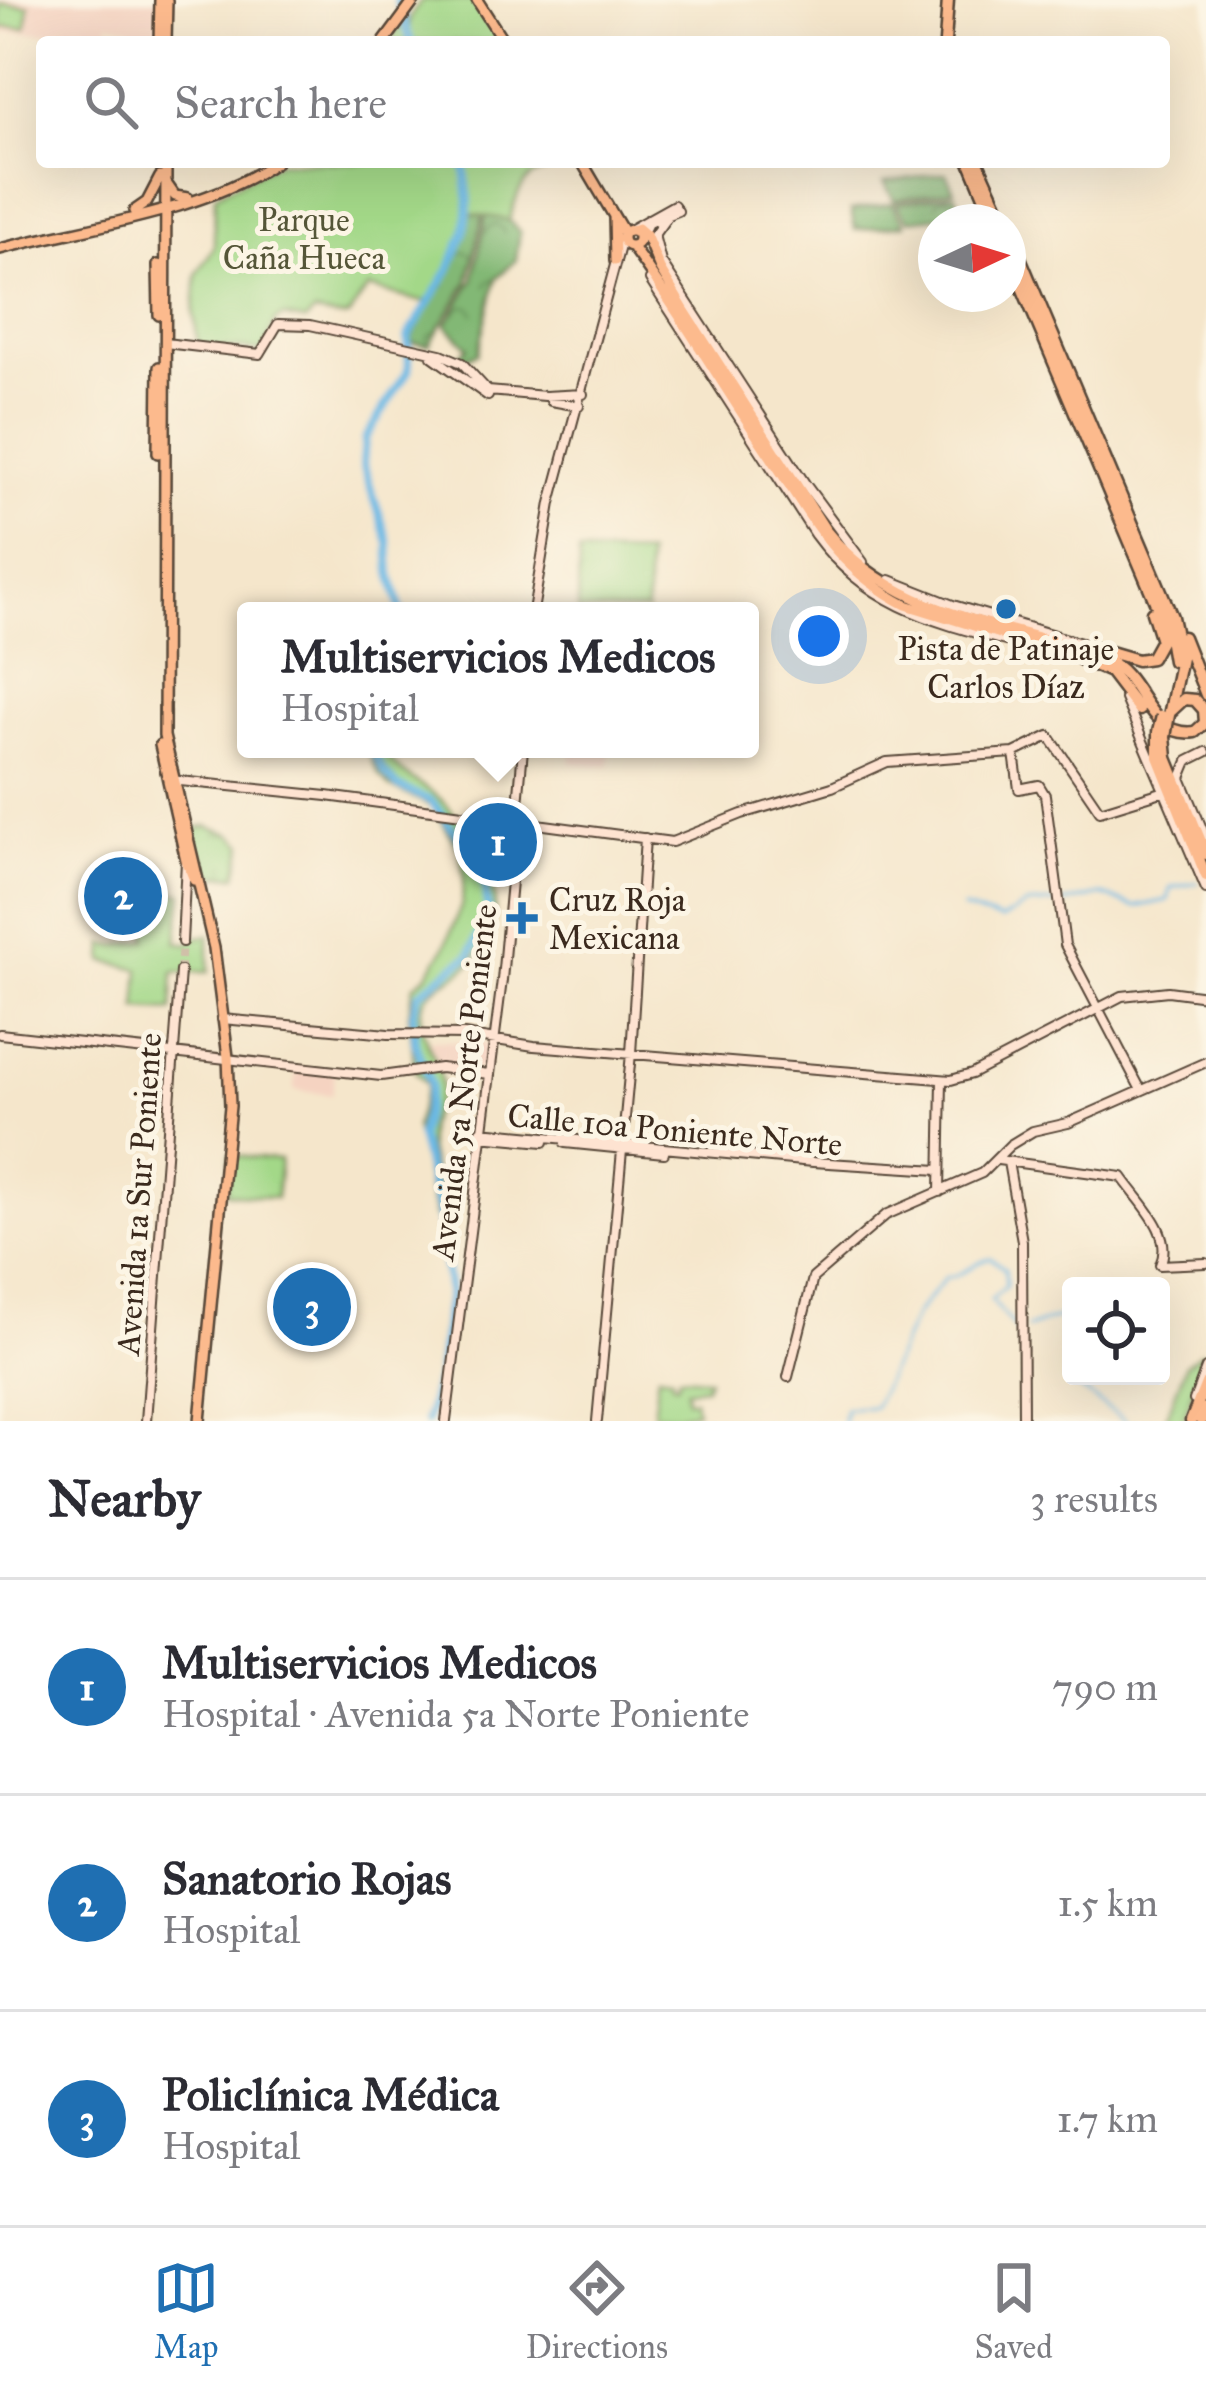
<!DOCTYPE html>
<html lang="en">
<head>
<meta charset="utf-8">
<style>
  :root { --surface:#fff; --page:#f7f7f7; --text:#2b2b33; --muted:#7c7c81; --line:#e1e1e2; --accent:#1f6fb2 }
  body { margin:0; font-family:"IM FELL Great Primer",serif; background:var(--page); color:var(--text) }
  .controls { position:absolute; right:36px; bottom:36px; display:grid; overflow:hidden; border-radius:12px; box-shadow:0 12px 48px #0002 }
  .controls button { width:108px; height:108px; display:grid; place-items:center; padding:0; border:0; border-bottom:3px solid var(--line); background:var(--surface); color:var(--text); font:60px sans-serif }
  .compass { position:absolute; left:918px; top:204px; width:108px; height:108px; border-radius:50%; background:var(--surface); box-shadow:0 12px 48px #0002; rotate:86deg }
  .you { position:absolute; left:819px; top:636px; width:42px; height:42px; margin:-30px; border:9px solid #fff; border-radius:50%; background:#1a73e8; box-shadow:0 0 0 18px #1a73e833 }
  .badge { display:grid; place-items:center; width:78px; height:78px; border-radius:50%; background:var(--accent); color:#fff; font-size:39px; font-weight:700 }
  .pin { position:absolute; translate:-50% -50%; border:6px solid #fff; box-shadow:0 3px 12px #0006 }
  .popup { position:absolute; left:237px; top:602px; width:522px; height:156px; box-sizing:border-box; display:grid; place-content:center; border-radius:12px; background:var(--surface); filter:drop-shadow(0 3px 9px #0005); font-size:39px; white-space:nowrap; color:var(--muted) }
  .popup b { font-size:45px; color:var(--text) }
  .popup::after { content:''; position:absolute; left:50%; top:100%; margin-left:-24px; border:24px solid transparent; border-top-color:var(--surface) }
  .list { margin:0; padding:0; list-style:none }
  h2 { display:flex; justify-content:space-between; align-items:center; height:156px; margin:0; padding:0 48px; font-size:51px }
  h2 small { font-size:39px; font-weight:400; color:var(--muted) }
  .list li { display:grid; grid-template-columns:78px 1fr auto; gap:36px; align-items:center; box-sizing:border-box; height:216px; padding:0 48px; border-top:3px solid var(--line) }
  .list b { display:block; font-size:45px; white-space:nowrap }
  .list p { margin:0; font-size:39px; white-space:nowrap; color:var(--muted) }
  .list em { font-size:39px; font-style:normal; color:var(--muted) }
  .icon { flex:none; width:66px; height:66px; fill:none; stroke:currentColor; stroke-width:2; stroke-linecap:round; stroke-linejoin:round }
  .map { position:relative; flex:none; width:1206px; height:1421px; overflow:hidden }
  .search { position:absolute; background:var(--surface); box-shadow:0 12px 48px #0002; left:36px; right:36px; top:36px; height:132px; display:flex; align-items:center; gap:30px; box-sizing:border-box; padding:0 42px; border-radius:12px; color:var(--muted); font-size:45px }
  .sheet { height:804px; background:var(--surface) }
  nav { display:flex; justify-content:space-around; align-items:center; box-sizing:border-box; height:168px; border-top:3px solid var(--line); background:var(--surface); font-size:33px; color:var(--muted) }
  nav a { display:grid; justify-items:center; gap:6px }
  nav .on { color:var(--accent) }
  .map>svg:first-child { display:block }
  .built { fill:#f5d3c1 }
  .forest { fill:url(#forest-crowns); stroke:#5e7149; stroke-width:3 }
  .wetland { fill:url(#wetland-marsh); stroke:#6f8153; stroke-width:3 }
  .park { fill:#a3d888; stroke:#6f8153; stroke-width:3 }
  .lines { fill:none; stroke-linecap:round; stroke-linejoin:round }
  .stream { stroke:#6ab8e4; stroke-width:3 }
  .river { stroke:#6ab8e4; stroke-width:8 }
  .secondary-tunnel { stroke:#d0c0a8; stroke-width:8; stroke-dasharray:8 4; stroke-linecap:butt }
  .secondary-casing { stroke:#574638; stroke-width:12 }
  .primary-casing { stroke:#574638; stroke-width:14 }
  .highway-casing { stroke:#574638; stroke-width:15 }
  .secondary { stroke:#fee3d1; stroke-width:8 }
  .primary { stroke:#fcba8d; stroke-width:9 }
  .highway { stroke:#fcba8d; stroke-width:10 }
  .highway-bridge-casing { stroke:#574638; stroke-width:15; stroke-linecap:butt }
  .highway-bridge { stroke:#fcba8d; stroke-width:10 }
  .poi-dot { fill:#1f6fb2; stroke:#fcf5e5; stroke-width:4.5 }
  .labels { text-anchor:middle; stroke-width:10; stroke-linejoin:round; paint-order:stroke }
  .park-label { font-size:33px; fill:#555638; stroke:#fcf5e5 }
  .poi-label { font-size:33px; fill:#3b2a1e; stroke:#fcf5e5 }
  .street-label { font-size:33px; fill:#3b2a1e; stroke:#fcf5e5 }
</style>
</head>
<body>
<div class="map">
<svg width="1206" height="1421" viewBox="0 0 1206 1421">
  <defs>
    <pattern id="forest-crowns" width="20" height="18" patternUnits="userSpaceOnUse" patternTransform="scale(3)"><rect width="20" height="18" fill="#82b874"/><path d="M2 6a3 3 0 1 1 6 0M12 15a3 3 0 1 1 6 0" fill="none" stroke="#6c965f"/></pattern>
    <pattern id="wetland-marsh" width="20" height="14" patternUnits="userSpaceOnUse" patternTransform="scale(3)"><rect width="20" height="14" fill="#a3d888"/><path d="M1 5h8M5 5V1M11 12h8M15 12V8" fill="none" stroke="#8dba75"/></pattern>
  </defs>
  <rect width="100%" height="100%" fill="#fcf5e5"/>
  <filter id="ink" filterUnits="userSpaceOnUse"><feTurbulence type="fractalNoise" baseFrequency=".00833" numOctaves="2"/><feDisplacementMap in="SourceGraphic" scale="24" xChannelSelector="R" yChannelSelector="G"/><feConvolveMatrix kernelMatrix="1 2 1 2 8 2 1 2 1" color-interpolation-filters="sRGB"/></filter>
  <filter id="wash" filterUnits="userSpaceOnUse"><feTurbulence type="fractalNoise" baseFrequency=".004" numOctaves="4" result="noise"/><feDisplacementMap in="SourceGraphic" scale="48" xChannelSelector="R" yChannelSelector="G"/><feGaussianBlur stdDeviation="2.7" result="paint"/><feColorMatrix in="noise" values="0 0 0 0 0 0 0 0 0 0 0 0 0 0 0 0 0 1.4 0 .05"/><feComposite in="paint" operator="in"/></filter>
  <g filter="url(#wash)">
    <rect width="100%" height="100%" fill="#f5e6cb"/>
    <path class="built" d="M0,0h158l-1,33 -25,-1v-4l-23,-5 -1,9 -108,1z
      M571,749h40l-2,17 -38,-3z
      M429,1040l59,4 -4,26 -45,-6z
      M297,1068l38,4 -3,23 -38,-5z"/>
    <path class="forest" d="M946,173l8,17 -60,10 -10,-18z
      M955,194l10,20 -57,6 -12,-17z
      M892,203l13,21 -50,6 -4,-20z
      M468,212l15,3 -15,67 -39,63 -20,-3 46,-85z
      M486,216l23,4 11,12 -4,28 -20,19 -18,74 -15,6 -5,-3 10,-9 -22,-22 27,-45z"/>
    <path class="wetland" d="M207,826l25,8 12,10 -7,31 -39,1 -12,-47z"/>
    <path class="park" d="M422,0h53l28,42h-114l16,-22 4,8 1,-11z
      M0,4l29,2 -3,22 -26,-1z
      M279,162l301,1c-51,13 -55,5 -71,57l-41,-7 -13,44 -24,44h-12l-50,-13c-29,30 -3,34 -55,25l-9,8 -22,-4 -8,4 -12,30 -65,-6 -4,-32 3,-39 17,-27 1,-52z
      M579,553l68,2v56h-69z
      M384,750c12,24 34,30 54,47 24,21 43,55 53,85 11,32 -3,68 -29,89 -14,11 -35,16 -40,36 -7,28 19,51 19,78 0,15 -12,29 -13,44 -3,30 12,61 20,89l-13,-1 -20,-91 12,-41 -12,-14 -6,-57 5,-29 13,-10 17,-26 18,-45 2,-28 -4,-26 -28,-44 -42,-19 -11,-12 -11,-24z
      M156,892l27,1 -6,49 12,2 5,-6 15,-3v37h-35l-2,39 -35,-2 3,-40 -36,-8 1,-17 10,2 32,-6 -4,-40z
      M230,1155l50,5 -4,38 -49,-5z
      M1201,1352l4,3 -22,66h-18l21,-57z
      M658,1374l14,2v7l5,1 2,-8 29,2 -3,9 -19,2 1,10h7l2,12 -19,4 -24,-2z"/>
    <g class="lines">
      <path class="stream" d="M1064,903l38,-8 33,12 33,-7 3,-12 26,-5
        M963,909l38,11 25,-15 28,-2
        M1027,1328l40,-13 4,16
        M1071,1357v7
        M1074,1376l3,11 49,34
        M843,1421l2,-13 29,-1 41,-92 31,-38c18,1 27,-17 45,-19l14,11 1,17 -15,14 27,31"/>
      <path class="river" d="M397,0l14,42
        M401,611l-10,-38 -2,-30 -26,-79 2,-25 44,-70 -1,-32 41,-67 16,-38 4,-31 -5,-39
        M372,749l12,23 13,14 34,15 35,45 19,42 3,23 -18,44 -51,38 -6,20 2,29 16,43 -12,51 20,79 10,79 -11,82 -12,45"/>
    </g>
  </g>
  <g filter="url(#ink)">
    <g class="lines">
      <path class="secondary-tunnel" d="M180,971l2,-29"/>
      <g class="secondary-casing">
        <path id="secondary" d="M667,217l-13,18 7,27 145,223 57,77
          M631,229l43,-24 4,6 -30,12 -9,18
          M650,280l165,255c56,77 130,89 216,113
          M165,343l95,11 18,-30 32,1 131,29 21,9 26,28 57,5 38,-2
          M432,356l56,40
          M551,401l28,5
          M890,580l63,25 128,38
          M533,611l18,-108 72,-268
          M1125,699l81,190
          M1206,752l-18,9 -7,17 25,60
          M1014,753l5,36 20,-4 6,10 20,150 76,145
          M170,780l157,16 345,46 70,-28 90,-27 55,-25 127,-9 35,-17 51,75 65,-20
          M182,942l4,-81
          M222,1019l166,15 76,1 70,11 417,34 21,-6 150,-78 46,-5 38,5
          M0,1034l381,42 59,-8 49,6
          M481,1131l332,31 126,8
          M480,1136l64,6
          M565,1143l99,10
          M998,1160l124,17c17,25 53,56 38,88l46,-2
          M1008,1162l14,79 1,180
          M940,1192l2,-112
          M788,1377l25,-99 73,-63 96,-42 28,-28 23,-14 35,-8 138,-61
          M1194,1400l12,-32
          M146,1421l34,-450
          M446,1421l56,-441 21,-231
          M597,1421l34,-368 14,-215"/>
      </g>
      <g class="primary-casing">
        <path id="primary" d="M477,0l27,42
          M159,42l1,-42
          M166,42l1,-42
          M384,42l31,-42
          M166,162l-2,574 50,212 14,109 2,49 -30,315
          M582,162l42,71
          M166,183l9,13 13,2
          M134,211l13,-9 13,-25
          M614,216l1,45
          M623 238a8 8 0 1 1 16 0a8 8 0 1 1-16 0Z
          M632,230l6,-2 8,7 14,34 25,42 140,218c62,78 151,90 242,116l24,1
          M632,247c49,67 91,140 138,209 42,63 66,113 136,149l177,55
          M0,249c88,-23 201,-36 276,-87
          M158,265l1,50
          M158,453l1,-86
          M160,745l26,115 8,20"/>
      </g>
      <g class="highway-casing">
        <path id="highway" d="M945,42l3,-42
          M970,162l25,60
          M978,162l27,60
          M1008,229l164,388 9,41 -13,62
          M1008,254l160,378 5,29
          M1183,637l23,58
          M1067,645c22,6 44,13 59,30 21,24 30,62 69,57l10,-9 -1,-13 -9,-10 -11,-1 -13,12
          M1096,648l41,12 14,-2 10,-18 -9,-28
          M1080,659l30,13 29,38
          M1158,732v25l48,119
          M1165,737l2,21 39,96
          M1191,1421l15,-38
          M1201,1421l5,-13"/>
      </g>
      <use href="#secondary" class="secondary"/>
      <use href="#primary" class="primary"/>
      <use href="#highway" class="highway"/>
      <g class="highway-bridge-casing">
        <path id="highway-bridge" d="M1158,732l4,-16
          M1165,737l3,-17"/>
      </g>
      <use href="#highway-bridge" class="highway-bridge"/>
    </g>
  </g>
  <g class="poi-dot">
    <circle cx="1006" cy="609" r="12"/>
    <path d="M516 900h12v12h12v12h-12v12h-12v-12h-12v-12h12z"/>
  </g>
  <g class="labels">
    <g class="park-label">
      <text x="304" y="231">Parque<tspan x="304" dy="38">Caña Hueca</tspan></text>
    </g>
    <g class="poi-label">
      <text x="1006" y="660">Pista de Patinaje<tspan x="1006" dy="38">Carlos Díaz</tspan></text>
      <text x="549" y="911" text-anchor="start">Cruz Roja<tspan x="549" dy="38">Mexicana</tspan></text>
    </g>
    <g class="street-label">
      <text transform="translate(463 1082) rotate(-83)" y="12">Avenida 5a Norte Poniente</text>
      <text transform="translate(675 1129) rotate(5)" y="12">Calle 10a Poniente Norte</text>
      <text transform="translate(138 1194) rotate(-86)" y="12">Avenida 1a Sur Poniente</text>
    </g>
  </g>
</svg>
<div class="controls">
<button><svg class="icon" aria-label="locate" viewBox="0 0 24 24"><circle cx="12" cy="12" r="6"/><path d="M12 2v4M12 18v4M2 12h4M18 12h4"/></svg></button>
</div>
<svg class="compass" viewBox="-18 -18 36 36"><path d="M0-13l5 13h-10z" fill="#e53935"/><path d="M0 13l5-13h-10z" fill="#7c7c81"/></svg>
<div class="you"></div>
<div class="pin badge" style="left:498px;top:842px">1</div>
<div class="popup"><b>Multiservicios Medicos</b>Hospital</div>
<div class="pin badge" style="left:123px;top:896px">2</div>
<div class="pin badge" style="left:312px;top:1307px">3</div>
<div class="search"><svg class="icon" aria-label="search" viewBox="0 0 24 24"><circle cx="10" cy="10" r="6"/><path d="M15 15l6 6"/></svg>Search here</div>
</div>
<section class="sheet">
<h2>Nearby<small>3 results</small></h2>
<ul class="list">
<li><span class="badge">1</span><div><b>Multiservicios Medicos</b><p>Hospital · Avenida 5a Norte Poniente</p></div><em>790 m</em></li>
<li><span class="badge">2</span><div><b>Sanatorio Rojas</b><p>Hospital</p></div><em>1.5 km</em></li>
<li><span class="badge">3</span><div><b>Policlínica Médica</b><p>Hospital</p></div><em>1.7 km</em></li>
</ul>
</section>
<nav>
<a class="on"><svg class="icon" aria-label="map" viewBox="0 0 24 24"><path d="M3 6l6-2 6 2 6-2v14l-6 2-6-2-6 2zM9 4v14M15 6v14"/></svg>Map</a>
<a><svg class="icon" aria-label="directions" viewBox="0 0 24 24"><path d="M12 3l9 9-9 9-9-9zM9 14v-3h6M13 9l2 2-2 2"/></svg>Directions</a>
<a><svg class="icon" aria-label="saved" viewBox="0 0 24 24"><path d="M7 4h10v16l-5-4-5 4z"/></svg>Saved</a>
</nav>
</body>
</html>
